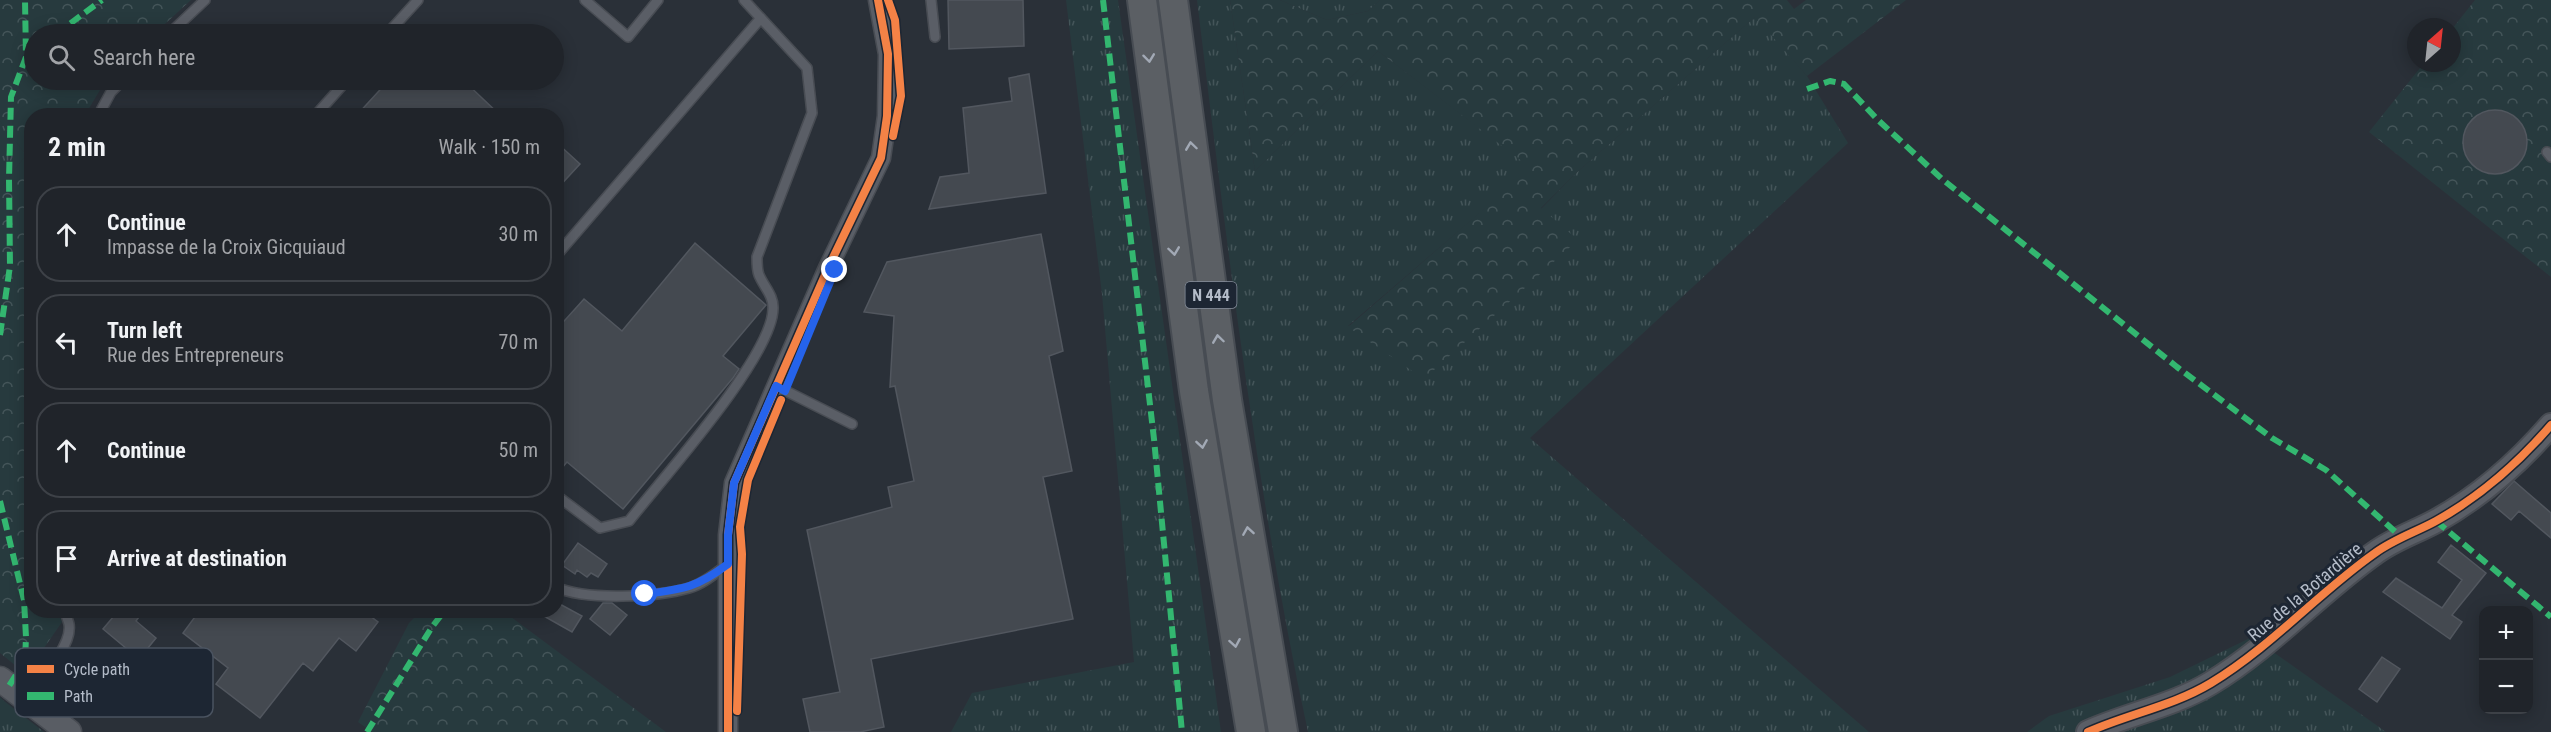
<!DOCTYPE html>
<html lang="en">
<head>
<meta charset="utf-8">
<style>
  :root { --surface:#20242a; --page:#2d3036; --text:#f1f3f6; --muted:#a2a4a8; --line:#3d4147 }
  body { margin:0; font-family:"Roboto Condensed",sans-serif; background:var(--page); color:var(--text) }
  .controls { position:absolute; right:18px; bottom:18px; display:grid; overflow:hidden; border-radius:12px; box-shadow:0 3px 15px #0003 }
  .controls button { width:54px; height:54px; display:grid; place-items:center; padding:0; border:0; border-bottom:2px solid var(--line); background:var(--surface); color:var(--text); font:30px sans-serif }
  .compass { position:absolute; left:2407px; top:18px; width:54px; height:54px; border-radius:50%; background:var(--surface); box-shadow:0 3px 15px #0003; rotate:27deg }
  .stop { position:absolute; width:18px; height:18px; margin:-14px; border:4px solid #2563eb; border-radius:50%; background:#fff }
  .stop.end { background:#2563eb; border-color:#fff; box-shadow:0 2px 6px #0008 }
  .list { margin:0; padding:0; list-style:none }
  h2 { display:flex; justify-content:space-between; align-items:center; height:78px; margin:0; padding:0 24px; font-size:26px }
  h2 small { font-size:20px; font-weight:400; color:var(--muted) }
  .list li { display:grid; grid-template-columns:39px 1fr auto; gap:18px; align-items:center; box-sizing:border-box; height:96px; margin:0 12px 12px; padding:0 12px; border:2px solid var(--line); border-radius:24px }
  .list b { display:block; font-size:22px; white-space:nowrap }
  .list p { margin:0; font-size:20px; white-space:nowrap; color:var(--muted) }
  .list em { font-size:20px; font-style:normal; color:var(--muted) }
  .icon { flex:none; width:33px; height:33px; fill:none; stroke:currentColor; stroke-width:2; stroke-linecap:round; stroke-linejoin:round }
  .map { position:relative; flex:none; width:2551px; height:732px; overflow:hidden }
  .search { position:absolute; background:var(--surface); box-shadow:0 3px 15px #0003; left:24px; top:24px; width:540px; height:66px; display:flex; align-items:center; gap:15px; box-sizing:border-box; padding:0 21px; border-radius:33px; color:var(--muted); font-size:22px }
  .panel { position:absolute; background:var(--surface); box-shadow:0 3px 15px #0003; left:24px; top:108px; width:540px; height:510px; border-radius:24px }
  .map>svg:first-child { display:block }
  .grass { fill:url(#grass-tufts) }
  .forest { fill:url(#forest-crowns) }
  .building { fill:#444950; stroke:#52575f; stroke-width:1.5 }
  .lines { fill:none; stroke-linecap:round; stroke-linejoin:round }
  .service-casing { stroke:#484c53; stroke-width:12 }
  .minor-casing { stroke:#484c53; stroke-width:21 }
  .tertiary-casing { stroke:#484c53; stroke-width:26 }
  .secondary-casing { stroke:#484c53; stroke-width:27 }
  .trunk-casing { stroke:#474c53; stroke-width:32 }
  .service { stroke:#5a5e66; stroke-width:9 }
  .minor { stroke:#5a5e66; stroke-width:18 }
  .tertiary { stroke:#5a5e66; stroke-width:22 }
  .secondary { stroke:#595d64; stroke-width:24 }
  .trunk { stroke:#5b5f64; stroke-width:28 }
  .quiet { stroke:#33b770; stroke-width:6; stroke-dasharray:12 6; stroke-linecap:butt }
  .cycleway-casing { stroke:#1d2633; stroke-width:11 }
  .cycleway { stroke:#f48246; stroke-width:8 }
  .oneway { stroke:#a2a9b5 }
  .route { stroke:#2563eb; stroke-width:8 }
  .labels { text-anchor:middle; stroke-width:6; stroke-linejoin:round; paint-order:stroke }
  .shield { fill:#1d2633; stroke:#878f9c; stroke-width:1.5 }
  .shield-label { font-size:16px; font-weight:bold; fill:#b4bcc9 }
  .street-label { font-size:18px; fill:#b4bcc9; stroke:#1d2633 }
  .key { fill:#1d2633; stroke:#4a5360; stroke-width:1.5 }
  .key-label { font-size:16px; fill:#b4bcc9 }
</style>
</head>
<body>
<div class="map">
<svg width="2551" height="732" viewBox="0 0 2551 732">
  <defs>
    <pattern id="grass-tufts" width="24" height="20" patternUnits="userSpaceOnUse" patternTransform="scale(1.5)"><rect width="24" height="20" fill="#273a3e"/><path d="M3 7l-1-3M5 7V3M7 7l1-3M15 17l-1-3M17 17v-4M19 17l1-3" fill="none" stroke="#445559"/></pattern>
    <pattern id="forest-crowns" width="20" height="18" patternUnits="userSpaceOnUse" patternTransform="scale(1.5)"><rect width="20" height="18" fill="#273a3e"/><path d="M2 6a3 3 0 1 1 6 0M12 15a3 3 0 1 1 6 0" fill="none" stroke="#445559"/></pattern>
  </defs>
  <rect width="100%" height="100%" fill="#2a3038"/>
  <path class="grass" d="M1066,0h52l103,732h-270l21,-39 162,-31 -32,-368z
    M1197,0h33l25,171 123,-120 154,117 -184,158 229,-86 -36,-31 35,-36 180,-157 51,60 41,67 -318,295 339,294h-561c-52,-241 -81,-487 -111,-732z
    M1280,0h100l-12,11 -41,9z
    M0,121l26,34 -26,34z
    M2252,637l134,95h-359l22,-16 121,-39z
    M0,697l4,4 40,31h-44z"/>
  <path class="forest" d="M0,0h191l-37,34h-120v46h72l-21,35 -53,1v212l-6,46 5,125 1,111 26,1 4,11 -36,52 -26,-21v-464l26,-34 -26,-34z
    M1230,0h50l47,20 41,-9 12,-11h407l7,9 12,-9h100l-99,76 -52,-59 -179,156 -35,35 37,32 -154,139 -76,-52 183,-159 -153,-117 -123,120z
    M2475,0h76v277l-182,-145 55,-69h28v-34z
    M503,610v1l163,121h-294l-14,-10 51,-99 12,-12z"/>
  <path class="building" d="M948,0h75l1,46 -75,3z
    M1029,74l17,119 -117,16 11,-32 29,-4 -6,-65 49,-7 -3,-23z
    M389,80h74l38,36h-145z
    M2463 142a32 32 0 1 1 64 0a32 32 0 1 1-64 0Z
    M556,142l24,22 -24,26z
    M1041,234l22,117 -14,5 23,115 -29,6 30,142 -202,40 13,68 -24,5h-50l-7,-33 37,-7 -33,-162 85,-23 -4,-20 26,-6 -19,-95 -5,1 4,-71 -30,-4 23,-50z
    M695,243l71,62 -43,51 16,13 -6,9 -110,131 -56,-47 -11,13v-145l28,-31 38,32z
    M2514,481l37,32v25l-32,-27 -8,9 -19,-16z
    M578,543l29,21 -9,13 -7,-4 -4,4 -10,-7 -2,4 -13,-9z
    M2451,545l35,28 -34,42 10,7 -12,17 -67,-47 13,-14 46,30 20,-28 -24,-18z
    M556,602l26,14 -10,16 -39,-22h23z
    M603,603h9l15,12 -17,20 -20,-16z
    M119,610h25l-8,11 20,17 -17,21 -36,-30z
    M200,610h162l16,12 -22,29 -17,-13 -26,33 -10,-8 -43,55 -44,-34 12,-16 -45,-35z
    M2382,657l18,12 -23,33 -18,-13z"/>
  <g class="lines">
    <g class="service-casing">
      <path id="service" d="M585,0l43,37 30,-37
        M931,0l4,37
        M169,34l36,-34
        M387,34l31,-34
        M98,116l13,-24 12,-12
        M315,116l32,-36
        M2547,152l4,5
        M556,256l205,-238
        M776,386l76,38
        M560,498l40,30 29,-7c33,-42 143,-164 144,-212 1,-13 -9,-22 -14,-34 -2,-5 -2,-12 -2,-18l55,-144 -5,-45 -63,-68
        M556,587c30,14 102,10 133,1 14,-4 27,-15 39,-24
        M25,698c13,-17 48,-51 44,-74 -1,-4 -3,-9 -5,-14"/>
    </g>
    <g class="minor-casing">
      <path id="minor" d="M728,732v-197l6,-52 94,-215 53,-110 6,-42 1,-62 -10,-54"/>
    </g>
    <g class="tertiary-casing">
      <path id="tertiary" d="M2088,732c40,-18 85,-26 123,-49 61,-37 107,-90 164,-130 19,-14 41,-21 61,-32 43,-24 83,-59 115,-96"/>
    </g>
    <g class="secondary-casing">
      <path id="secondary" d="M0,679l69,53"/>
    </g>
    <g class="trunk-casing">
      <path id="trunk" d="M1142,0l52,391 57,341
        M1173,0l54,400 56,332"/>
    </g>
    <use href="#service" class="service"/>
    <use href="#minor" class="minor"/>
    <use href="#tertiary" class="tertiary"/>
    <use href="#secondary" class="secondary"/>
    <use href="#trunk" class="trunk"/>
    <path class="quiet" d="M1103,0l51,439 28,293
      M56,34l46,-34
      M1807,89l23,-8 14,3 34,36 64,59 235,188 95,71 54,32 75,67
      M0,335l10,-69 -1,-87 2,-82 15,-40 -1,-57
      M0,501l24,99 2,37 -1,24 -16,25
      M2436,521l115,96
      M367,732l65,-105 13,-17"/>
    <g class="cycleway-casing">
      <path id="cycleway" d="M888,0l7,20 6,76 -8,40
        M737,711l5,-157 -2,-27 8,-47 33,-80
        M728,732v-197l6,-52 94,-215 53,-110 6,-42 1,-62 -10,-54
        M2088,732c40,-18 85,-26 123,-49 61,-37 107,-90 164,-130 19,-14 41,-21 61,-32 43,-24 83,-59 115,-96"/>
    </g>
    <use href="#cycleway" class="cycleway"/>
  </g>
  <defs><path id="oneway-chevron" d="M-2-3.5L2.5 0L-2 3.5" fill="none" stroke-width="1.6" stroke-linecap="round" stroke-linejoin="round" transform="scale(1.5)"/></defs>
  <g class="oneway">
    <use href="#oneway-chevron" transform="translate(1149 58) rotate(83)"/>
    <use href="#oneway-chevron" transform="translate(1191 146) rotate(-98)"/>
    <use href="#oneway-chevron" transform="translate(1174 251) rotate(82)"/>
    <use href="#oneway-chevron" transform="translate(1218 339) rotate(-98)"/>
    <use href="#oneway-chevron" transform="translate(1202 444) rotate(81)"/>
    <use href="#oneway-chevron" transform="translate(1248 531) rotate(-99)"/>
    <use href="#oneway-chevron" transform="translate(1235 643) rotate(80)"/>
  </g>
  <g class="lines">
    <path class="route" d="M645,594c38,-5 51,-6 83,-30v-29l6,-52 42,-97 9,5 50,-121"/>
  </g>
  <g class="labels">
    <rect class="shield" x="1185.5" y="282" width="51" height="26" rx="4.5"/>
    <g class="shield-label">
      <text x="1211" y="301">N 444</text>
    </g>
    <g class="street-label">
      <text transform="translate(2305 592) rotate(-40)" y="6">Rue de la Botardière</text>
    </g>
  </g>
  <rect x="15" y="648" width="198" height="69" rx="9" class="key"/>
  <rect x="27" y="665" width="27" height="8" fill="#f48246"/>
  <rect x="27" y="692" width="27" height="8" fill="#33b770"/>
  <g class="key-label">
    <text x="64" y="675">Cycle path</text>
    <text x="64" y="702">Path</text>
  </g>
</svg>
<div class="controls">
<button>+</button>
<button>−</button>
</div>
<svg class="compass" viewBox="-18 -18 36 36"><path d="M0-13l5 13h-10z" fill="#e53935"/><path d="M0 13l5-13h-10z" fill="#a2a4a8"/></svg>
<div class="stop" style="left:645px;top:594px"></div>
<div class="stop end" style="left:835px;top:270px"></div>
<div class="search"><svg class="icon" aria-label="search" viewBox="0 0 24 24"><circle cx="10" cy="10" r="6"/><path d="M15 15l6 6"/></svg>Search here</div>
<section class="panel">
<h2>2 min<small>Walk · 150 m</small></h2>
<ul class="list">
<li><svg class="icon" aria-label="ahead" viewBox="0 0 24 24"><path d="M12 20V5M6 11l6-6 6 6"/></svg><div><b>Continue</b><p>Impasse de la Croix Gicquiaud</p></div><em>30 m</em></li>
<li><svg class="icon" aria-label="left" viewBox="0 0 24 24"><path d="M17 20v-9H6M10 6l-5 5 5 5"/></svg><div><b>Turn left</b><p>Rue des Entrepreneurs</p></div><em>70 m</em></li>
<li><svg class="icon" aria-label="ahead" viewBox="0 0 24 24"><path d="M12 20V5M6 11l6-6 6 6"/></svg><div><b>Continue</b></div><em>50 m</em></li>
<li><svg class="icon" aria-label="arrive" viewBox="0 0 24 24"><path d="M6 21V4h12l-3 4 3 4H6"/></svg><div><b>Arrive at destination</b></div></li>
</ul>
</section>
</div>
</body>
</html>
